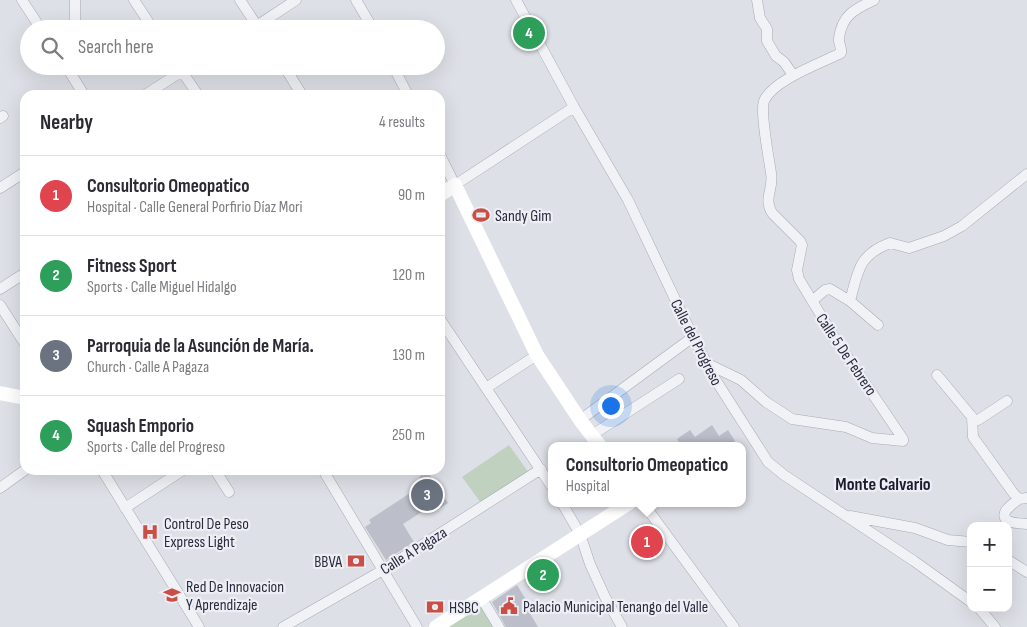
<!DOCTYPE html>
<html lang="en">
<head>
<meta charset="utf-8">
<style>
  :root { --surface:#fff; --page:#f2f2f3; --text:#2b2b33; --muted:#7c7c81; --line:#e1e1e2; --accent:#111827 }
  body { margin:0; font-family:"Sofia Sans Condensed",sans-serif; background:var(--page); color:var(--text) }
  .controls { position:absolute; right:15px; bottom:15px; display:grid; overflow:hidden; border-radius:10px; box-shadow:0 5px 20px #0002 }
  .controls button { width:45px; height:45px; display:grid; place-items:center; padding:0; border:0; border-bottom:1px solid var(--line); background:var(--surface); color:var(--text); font:25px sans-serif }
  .you { position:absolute; left:610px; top:405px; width:18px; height:18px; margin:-12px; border:4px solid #fff; border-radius:50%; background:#1a73e8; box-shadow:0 0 0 8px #1a73e833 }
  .badge { display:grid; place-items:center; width:32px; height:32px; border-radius:50%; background:var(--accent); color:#fff; font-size:16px; font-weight:700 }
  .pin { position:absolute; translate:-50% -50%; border:2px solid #fff; box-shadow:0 1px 5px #0006 }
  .popup { position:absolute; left:548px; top:442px; width:198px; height:65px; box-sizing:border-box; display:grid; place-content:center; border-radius:10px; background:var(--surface); filter:drop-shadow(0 1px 4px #0005); font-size:16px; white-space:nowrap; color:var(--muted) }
  .popup b { font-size:19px; color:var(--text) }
  .popup::after { content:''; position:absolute; left:50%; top:100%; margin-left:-10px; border:10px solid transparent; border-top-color:var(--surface) }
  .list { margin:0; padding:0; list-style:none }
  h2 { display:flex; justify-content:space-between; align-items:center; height:65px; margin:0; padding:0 20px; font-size:21px }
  h2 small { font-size:16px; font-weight:400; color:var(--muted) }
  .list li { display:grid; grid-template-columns:32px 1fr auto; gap:15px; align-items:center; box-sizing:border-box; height:80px; padding:0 20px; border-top:1px solid var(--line) }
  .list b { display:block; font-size:19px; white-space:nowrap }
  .list p { margin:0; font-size:16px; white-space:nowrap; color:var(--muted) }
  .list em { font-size:16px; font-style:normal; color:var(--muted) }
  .icon { flex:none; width:28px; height:28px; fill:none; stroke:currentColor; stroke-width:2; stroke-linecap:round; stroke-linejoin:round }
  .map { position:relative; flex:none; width:1027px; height:627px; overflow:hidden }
  .search { position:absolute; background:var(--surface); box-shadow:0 5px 20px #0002; left:20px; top:20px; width:425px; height:55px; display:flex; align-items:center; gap:12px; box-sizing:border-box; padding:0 18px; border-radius:28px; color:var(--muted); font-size:19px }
  .panel { position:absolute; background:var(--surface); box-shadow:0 5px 20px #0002; left:20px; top:90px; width:425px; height:385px; border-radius:15px }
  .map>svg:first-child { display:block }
  .green { fill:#c0d1c0 }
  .building { fill:#bcbeca }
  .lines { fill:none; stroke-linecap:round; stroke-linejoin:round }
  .street-casing { stroke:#a7aab4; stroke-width:11 }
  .street { stroke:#f1f2f6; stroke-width:10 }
  .secondary { stroke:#fff; stroke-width:14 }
  .labels { text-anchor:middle; stroke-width:4.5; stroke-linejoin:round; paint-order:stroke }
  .poi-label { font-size:16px; fill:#282b3e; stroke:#eeeff5; text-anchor:start }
  .street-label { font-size:16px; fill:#282b3e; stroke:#eeeff5 }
  .neighbourhood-label { font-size:18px; font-weight:bold; fill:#1a1d2f; stroke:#eeeff5 }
</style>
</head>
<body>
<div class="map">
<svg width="1027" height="627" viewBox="0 0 1027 627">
  <rect width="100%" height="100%" fill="#dee0e7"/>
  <path class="green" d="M509,445l20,28 -48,30 -19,-26z
    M481,606l13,21h-47z"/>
  <path class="building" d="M712,425l7,11 9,-6 7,11 -7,5h-47l-4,-7 13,-9 5,7z
    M427,471l21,32 -11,7 -3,-6 -31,20 11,18 -28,18 -21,-33 6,-4 -2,-3 55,-36 -5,-7z
    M517,585l14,23 -3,2 10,17h-32l-14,-25z"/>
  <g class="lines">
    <g class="street-casing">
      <path id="street" d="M22,0l19,29
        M134,0l19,29
        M240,0l19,29
        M356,0l17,29
        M516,0l58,107 54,93 65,137 22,42 53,83 16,13 130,86 57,41
        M757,0l3,18 7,11v12l9,15 8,6 9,13
        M75,29v-29
        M252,29l44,-29
        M66,66l18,29
        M284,66l18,29
        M393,66l15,29
        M179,67l19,28
        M145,95l45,-29
        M0,118l3,-2
        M440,155l15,30 119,-78
        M0,188l25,-16
        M0,289l25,-16
        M812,301l13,-11 5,-1 20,12 28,24
        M850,301c8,-29 8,-46 40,-58l19,5 35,-12 18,-10 65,-52
        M0,305l25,39
        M440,319l112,168
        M706,363l35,17 25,22 26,17 54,8 26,11 31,3v-2l-69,-102 -35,-58 -2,-9 5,-25 -2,-4 -28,-28c-9,-15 2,-24 -1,-40 -2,-14 -11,-61 -7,-72 9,-21 57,-38 77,-48 1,-6 -3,-10 -2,-15 3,-23 16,-29 35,-38
        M937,375l35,42 1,20 41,57 5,5 8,-1
        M486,388l51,-33
        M580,420l113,-83
        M973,420h5l29,-19
        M592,435l87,-56
        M102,470l97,157
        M215,470l14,22
        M323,470l94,157
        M0,488l25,-18
        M1019,499c-5,4 -21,14 -12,21 4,4 15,3 20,4
        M562,503l18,31 10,30 15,33 17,30
        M643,503l91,124
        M125,508l58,-38
        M850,516l65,12 33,12 23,2
        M1008,560l19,12
        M482,599l17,28
        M979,608l16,19
        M283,627l100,-57 158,-101"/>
    </g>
    <use href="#street" class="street"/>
    <path class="secondary" d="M440,195l15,-10 82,170 43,65 20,26
      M0,393l25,5
      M436,627l193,-124"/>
  </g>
  <defs>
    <g id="stadium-bare" transform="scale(1.35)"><path d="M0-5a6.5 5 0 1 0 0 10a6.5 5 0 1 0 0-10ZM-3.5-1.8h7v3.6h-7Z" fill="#ca4e45" stroke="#eeeff5" stroke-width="2.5" paint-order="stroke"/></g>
    <g id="hospital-bare" transform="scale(1.35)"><path d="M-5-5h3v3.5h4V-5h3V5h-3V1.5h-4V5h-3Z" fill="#ca4e45" stroke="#eeeff5" stroke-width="2.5" paint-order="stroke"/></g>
    <g id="bank-bare" transform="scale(1.35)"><path d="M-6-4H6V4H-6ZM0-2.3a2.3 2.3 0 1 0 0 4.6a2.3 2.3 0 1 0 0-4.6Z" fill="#ca4e45" stroke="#eeeff5" stroke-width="2.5" paint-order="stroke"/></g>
    <g id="university-bare" transform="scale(1.35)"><path d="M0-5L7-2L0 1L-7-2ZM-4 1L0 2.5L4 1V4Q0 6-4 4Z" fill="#ca4e45" stroke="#eeeff5" stroke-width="2.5" paint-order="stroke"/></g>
    <g id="civic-bare" transform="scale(1.35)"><path d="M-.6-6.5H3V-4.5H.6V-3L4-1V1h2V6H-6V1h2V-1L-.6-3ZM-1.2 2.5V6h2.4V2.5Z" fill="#ca4e45" stroke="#eeeff5" stroke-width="2.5" paint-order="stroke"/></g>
  </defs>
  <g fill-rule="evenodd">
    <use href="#stadium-bare" x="481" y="215"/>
    <use href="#hospital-bare" x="150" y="532"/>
    <use href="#bank-bare" x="356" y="561"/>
    <use href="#university-bare" x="172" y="595"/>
    <use href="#civic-bare" x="509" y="606"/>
    <use href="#bank-bare" x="435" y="607"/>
  </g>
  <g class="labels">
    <g class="poi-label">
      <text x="495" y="221">Sandy Gim</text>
      <text x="164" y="529">Control De Peso<tspan x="164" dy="18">Express Light</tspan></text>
      <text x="342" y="567" text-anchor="end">BBVA</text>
      <text x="186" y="592">Red De Innovacion<tspan x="186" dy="18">Y Aprendizaje</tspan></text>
      <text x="523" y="612">Palacio Municipal Tenango del Valle</text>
      <text x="449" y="613">HSBC</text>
    </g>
    <g class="street-label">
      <text transform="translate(697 342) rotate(63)" y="6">Calle del Progreso</text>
      <text transform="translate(847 354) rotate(56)" y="6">Calle 5 De Febrero</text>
      <text transform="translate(413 550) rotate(-32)" y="6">Calle A Pagaza</text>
    </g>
    <g class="neighbourhood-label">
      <text x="883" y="490">Monte Calvario</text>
    </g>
  </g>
</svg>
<div class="controls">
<button>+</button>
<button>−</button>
</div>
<div class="you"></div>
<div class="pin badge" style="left:647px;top:542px;background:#e0444e">1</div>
<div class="popup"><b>Consultorio Omeopatico</b>Hospital</div>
<div class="pin badge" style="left:543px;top:575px;background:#2e9e5b">2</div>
<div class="pin badge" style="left:427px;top:495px;background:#6b7280">3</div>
<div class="pin badge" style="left:529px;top:33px;background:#2e9e5b">4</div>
<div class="search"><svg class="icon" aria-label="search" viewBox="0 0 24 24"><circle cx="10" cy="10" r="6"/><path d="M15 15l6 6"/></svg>Search here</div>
<section class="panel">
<h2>Nearby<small>4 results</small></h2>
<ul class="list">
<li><span class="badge" style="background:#e0444e">1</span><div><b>Consultorio Omeopatico</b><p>Hospital · Calle General Porfirio Díaz Mori</p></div><em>90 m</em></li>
<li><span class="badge" style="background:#2e9e5b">2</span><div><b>Fitness Sport</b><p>Sports · Calle Miguel Hidalgo</p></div><em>120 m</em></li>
<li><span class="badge" style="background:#6b7280">3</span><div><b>Parroquia de la Asunción de María.</b><p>Church · Calle A Pagaza</p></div><em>130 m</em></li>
<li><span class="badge" style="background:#2e9e5b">4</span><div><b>Squash Emporio</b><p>Sports · Calle del Progreso</p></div><em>250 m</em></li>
</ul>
</section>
</div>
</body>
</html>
